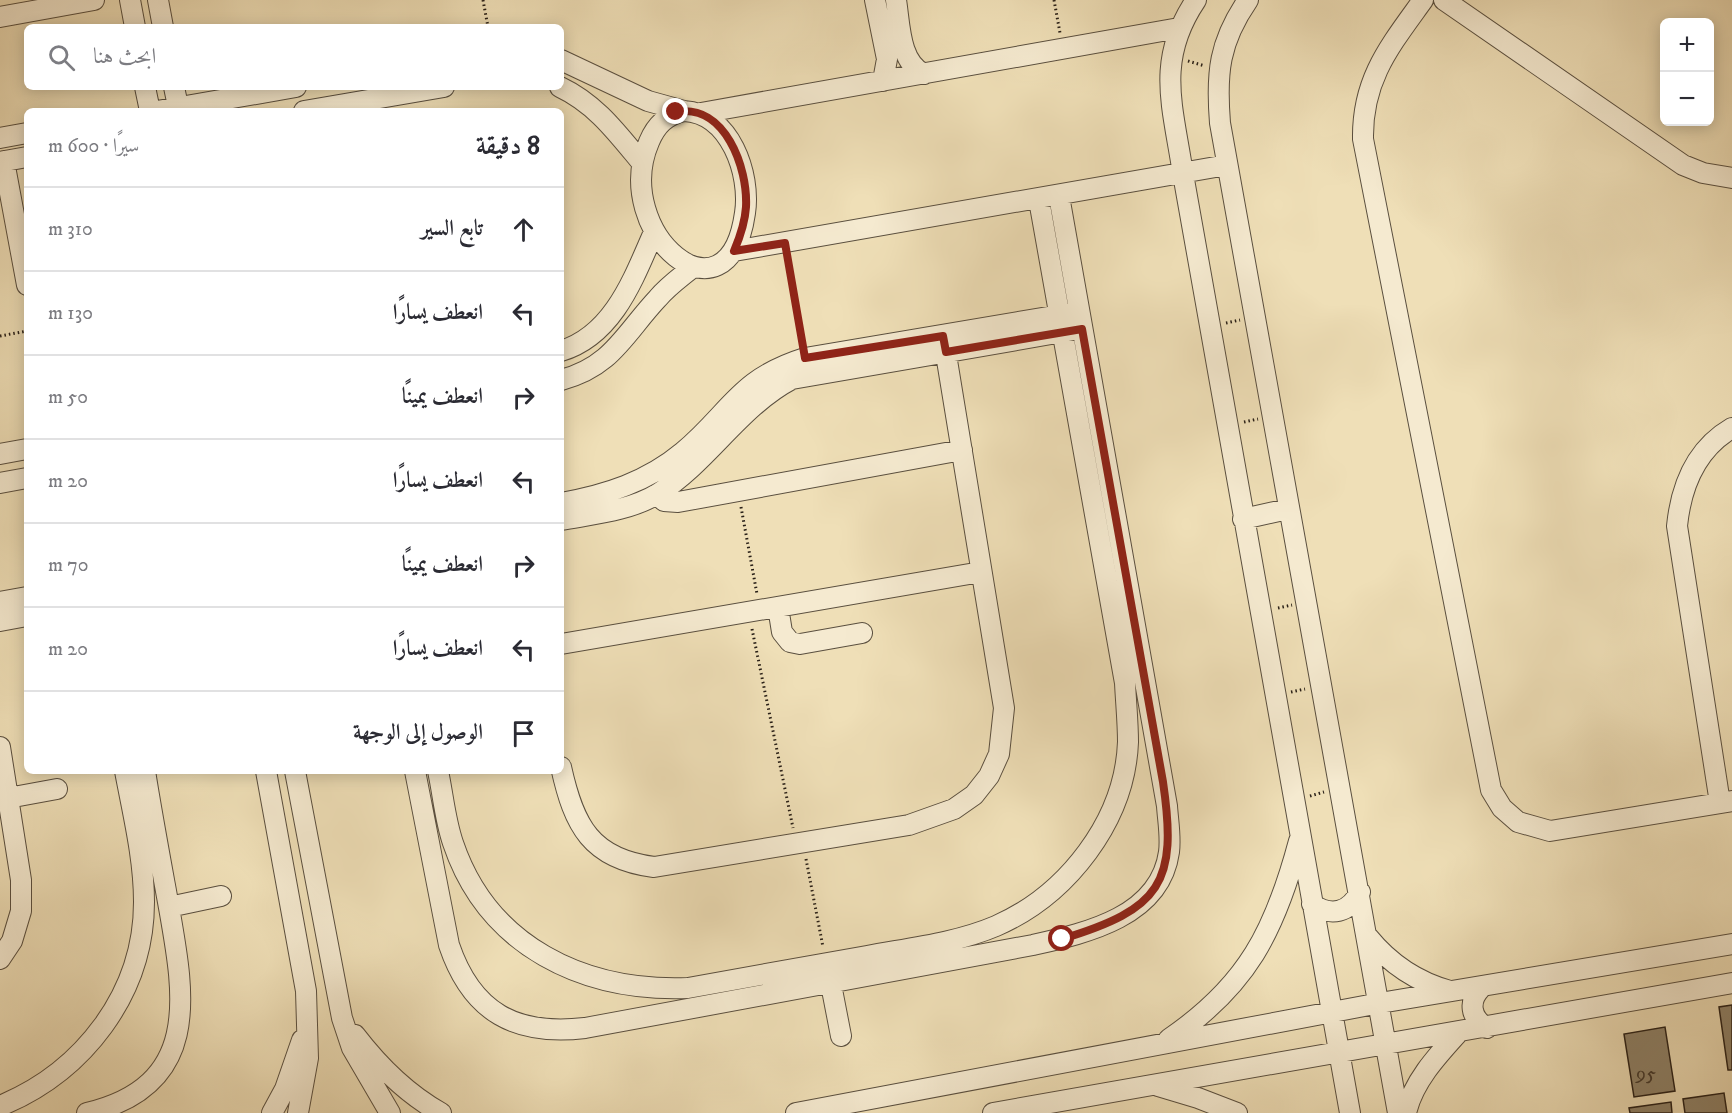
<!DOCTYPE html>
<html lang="ar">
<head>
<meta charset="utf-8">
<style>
  :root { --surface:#fff; --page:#f2f2f3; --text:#2b2b33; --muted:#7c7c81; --line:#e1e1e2 }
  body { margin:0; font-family:"IM FELL DW Pica",Amiri,serif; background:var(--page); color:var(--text); direction:rtl }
  .controls { position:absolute; right:18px; top:18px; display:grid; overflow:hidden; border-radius:9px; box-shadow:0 3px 15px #0003 }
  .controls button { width:54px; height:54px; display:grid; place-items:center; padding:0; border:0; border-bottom:2px solid var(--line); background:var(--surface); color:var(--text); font:30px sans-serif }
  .stop { position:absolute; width:18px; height:18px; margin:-14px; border:4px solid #8f2418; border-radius:50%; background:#fff }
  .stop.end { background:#8f2418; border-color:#fff; box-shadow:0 2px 6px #0008 }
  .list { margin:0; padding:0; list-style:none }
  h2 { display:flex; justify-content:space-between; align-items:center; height:78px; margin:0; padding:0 24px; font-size:26px }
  h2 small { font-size:20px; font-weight:400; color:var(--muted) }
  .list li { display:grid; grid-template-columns:39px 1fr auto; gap:18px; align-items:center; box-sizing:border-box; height:84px; padding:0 24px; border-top:2px solid var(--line) }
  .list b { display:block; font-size:22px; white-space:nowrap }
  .list em { font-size:20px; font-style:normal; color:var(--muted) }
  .icon { flex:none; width:33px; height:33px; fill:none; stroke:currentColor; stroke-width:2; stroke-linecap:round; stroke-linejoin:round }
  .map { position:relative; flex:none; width:1732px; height:1113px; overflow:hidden; direction:ltr }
  .search { position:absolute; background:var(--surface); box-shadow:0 3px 15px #0003; left:24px; top:24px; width:540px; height:66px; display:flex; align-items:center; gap:15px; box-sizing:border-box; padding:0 21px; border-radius:9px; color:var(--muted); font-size:22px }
  .panel { position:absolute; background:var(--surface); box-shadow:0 3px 15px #0003; left:24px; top:108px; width:540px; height:666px; border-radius:9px; direction:rtl }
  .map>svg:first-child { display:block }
  .building { fill:#8f836a; stroke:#281f17; stroke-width:1.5 }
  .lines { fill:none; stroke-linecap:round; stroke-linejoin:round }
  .minor-casing { stroke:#5a4f3f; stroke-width:22 }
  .path { stroke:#281f17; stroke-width:3; stroke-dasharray:1.5 3; stroke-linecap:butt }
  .minor { stroke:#f5ead0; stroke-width:20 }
  .route { stroke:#8f2418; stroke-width:8 }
  .labels { text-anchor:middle; stroke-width:6; stroke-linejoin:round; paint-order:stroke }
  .number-label { font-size:20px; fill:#42382c }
</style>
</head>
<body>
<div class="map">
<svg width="1732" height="1113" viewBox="0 0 1732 1113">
  <rect width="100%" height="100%" fill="#efdfb7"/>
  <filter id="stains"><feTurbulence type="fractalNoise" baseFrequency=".00333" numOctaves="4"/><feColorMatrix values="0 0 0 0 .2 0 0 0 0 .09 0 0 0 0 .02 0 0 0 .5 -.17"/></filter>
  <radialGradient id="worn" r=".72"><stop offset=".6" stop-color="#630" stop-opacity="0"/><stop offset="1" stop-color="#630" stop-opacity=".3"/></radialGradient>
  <path class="building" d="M1732,1005v65h-4l-9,-63z
    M1665,1027l10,64 -41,6 -10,-63z
    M1724,1093l3,20h-42l-2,-14z
    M1671,1102l1,11h-42l-1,-5z"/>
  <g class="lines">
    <g class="minor-casing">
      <path id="minor" d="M130,0l5,27
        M158,0l5,27
        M875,0l12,59 -4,22
        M896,0c4,24 3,62 28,74
        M1196,0c-41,61 -23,106 -13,174l167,939
        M1248,0c-29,42 -32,73 -28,123l178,990
        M1423,0c-33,46 -61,79 -60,139l128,651 11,18 16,14 32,9 182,-30
        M1444,0l239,165 20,8 29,5
        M0,17l94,-17
        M561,60l87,41 36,10
        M145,87l5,24
        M174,87l5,24
        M560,87c36,17 57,46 82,76
        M157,111l139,-24
        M304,111l140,-24
        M684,111c46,2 67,63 61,102 -17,120 -135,20 -96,-71 7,-17 17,-27 35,-31z
        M701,113l478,-85
        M0,138l27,-5
        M4,161l23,124
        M0,162l27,-5
        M734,251l493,-86
        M561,351c53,-16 73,-74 93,-119
        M561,380c51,-13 64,-47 97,-82 10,-12 23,-21 35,-31
        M0,454l27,-5
        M0,483l27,-5
        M657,494l7,7 14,1 284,-52
        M561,503c45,-8 86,-21 122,-51 48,-40 55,-73 122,-94l267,-45
        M1243,519l45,-10
        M561,520c32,-6 69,-9 98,-27 50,-32 80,-86 133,-114l282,-49
        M0,602l27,-5
        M778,607l4,25 8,10 10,2 62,-11
        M0,621l27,-5
        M561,644l420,-72
        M0,747l21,133v31l-9,30 -12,18
        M561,767c13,59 30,92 93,100l255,-42 45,-16 20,-14 15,-19 10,-22 5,-46 -61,-372
        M266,771l40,220 2,67 -10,55
        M295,771l47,247 10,30 38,65
        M415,771l34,174c23,68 67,91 136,83l448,-83c53,-12 127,-28 136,-93 2,-15 -1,-31 -2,-46l-108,-610
        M438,771c5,23 7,49 15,72 35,104 131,149 235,145 60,-11 120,-21 179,-32 43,-8 89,-13 129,-30 71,-31 129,-105 132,-184 0,-19 -2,-39 -3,-59l-86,-483
        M8,798l49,-9
        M1720,803l-43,-277c4,-39 19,-77 55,-98
        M1312,904c19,13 37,9 48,-12
        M169,907l52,-11
        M1368,937c22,27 49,45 82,54
        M828,969l13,67
        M1481,988c-13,13 -11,30 6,40
        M355,1035c23,30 52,59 86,78
        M1169,1039c78,-53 106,-108 130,-198
        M1158,1086l40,12 39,15
        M0,1106c83,-34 144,-112 144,-204 0,-44 -11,-88 -19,-131
        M87,1113c117,-28 97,-120 81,-211 -8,-44 -16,-87 -23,-131
        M272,1113l13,-24 17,-49
        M796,1113l584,-110 352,-59
        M993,1113l739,-130
        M1406,1113c7,-31 31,-57 52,-80"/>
    </g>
    <path class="path" d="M483,0l5,27
      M1054,0l6,33
      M1188,61l17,5
      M787,257l15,85
      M1226,323l14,-3
      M0,336l27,-5
      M1244,422l14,-3
      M741,507l16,87
      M1278,608l14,-3
      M752,629l41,199
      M1291,692l14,-3
      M1310,796l14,-4
      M806,859l17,88"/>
    <use href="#minor" class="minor"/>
  </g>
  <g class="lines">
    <path class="route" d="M676,112c49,-9 72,56 70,95 -1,16 -6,30 -12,44l51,-8 20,115 138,-22 3,16 136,-23 81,453c15,101 -2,127 -101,157"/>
  </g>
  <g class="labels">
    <g class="number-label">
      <text x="1646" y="1080">95</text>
    </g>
  </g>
  <rect width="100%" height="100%" filter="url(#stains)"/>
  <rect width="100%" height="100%" fill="url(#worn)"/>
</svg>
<div class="controls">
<button>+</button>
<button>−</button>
</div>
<div class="stop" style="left:1062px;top:939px"></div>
<div class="stop end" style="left:676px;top:112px"></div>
<div class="search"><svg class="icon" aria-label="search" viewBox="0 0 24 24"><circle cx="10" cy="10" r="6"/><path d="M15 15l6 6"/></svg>ابحث هنا</div>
<section class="panel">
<h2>8 دقيقة<small>سيرًا · 600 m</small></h2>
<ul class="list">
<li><svg class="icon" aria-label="ahead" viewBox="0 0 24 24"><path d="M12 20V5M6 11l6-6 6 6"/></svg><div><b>تابع السير</b></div><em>310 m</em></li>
<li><svg class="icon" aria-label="left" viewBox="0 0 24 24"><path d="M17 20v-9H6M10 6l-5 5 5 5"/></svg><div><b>انعطف يسارًا</b></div><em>130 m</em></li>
<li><svg class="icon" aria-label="right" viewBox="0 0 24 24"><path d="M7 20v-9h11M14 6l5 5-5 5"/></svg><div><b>انعطف يمينًا</b></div><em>50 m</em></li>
<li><svg class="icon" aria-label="left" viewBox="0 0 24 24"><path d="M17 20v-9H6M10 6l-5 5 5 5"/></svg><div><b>انعطف يسارًا</b></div><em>20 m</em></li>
<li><svg class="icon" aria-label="right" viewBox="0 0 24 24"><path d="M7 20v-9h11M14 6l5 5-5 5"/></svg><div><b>انعطف يمينًا</b></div><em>70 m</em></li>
<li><svg class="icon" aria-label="left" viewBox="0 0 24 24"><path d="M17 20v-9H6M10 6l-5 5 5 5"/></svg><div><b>انعطف يسارًا</b></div><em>20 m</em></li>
<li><svg class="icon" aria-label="arrive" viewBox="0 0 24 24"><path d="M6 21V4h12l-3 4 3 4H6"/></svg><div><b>الوصول إلى الوجهة</b></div></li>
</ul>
</section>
</div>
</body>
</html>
